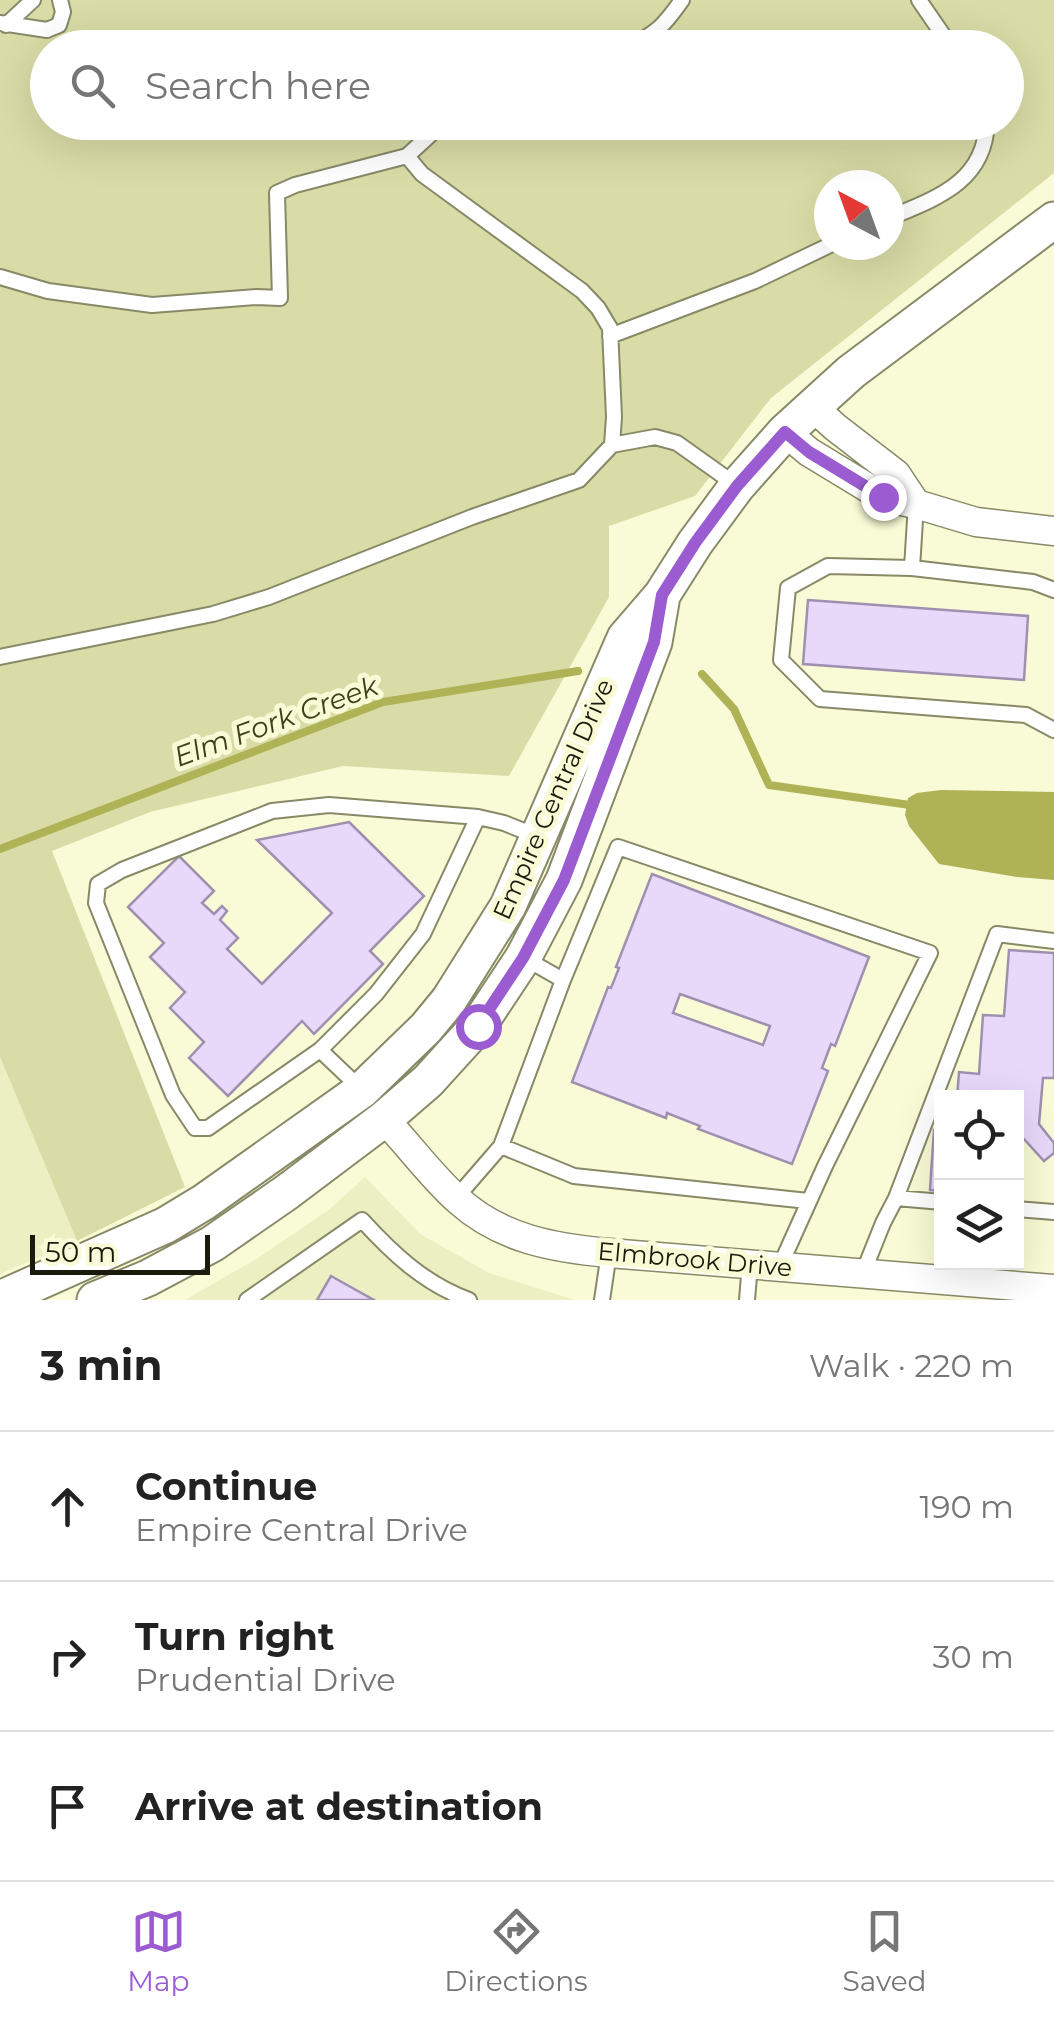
<!DOCTYPE html>
<html lang="en">
<head>
<meta charset="utf-8">
<style>
  :root { --surface:#fff; --page:#f6f6f6; --text:#222; --muted:#767676; --line:#e0e0e0; --accent:#9b5cd2 }
  body { margin:0; font-family:Montserrat,sans-serif; background:var(--page); color:var(--text) }
  .controls { position:absolute; right:30px; bottom:30px; display:grid; overflow:hidden; border-radius:0px; box-shadow:0 10px 40px #0002 }
  .controls button { width:90px; height:90px; display:grid; place-items:center; padding:0; border:0; border-bottom:2px solid var(--line); background:var(--surface); color:var(--text); font:50px sans-serif }
  .compass { position:absolute; left:814px; top:170px; width:90px; height:90px; border-radius:50%; background:var(--surface); box-shadow:0 10px 40px #0002; rotate:319deg }
  .scale { position:absolute; left:30px; bottom:25px; width:180px; box-sizing:border-box; padding-left:10px; border:5px solid #1a1a0d; border-top:0; font-size:28px; line-height:35px; white-space:nowrap; color:#1a1a0d; -webkit-text-stroke:8px #f8fbd5; paint-order:stroke }
  .stop { position:absolute; width:30px; height:30px; margin:-22px; border:8px solid #9b5cd2; border-radius:50%; background:#fff }
  .stop.end { background:#9b5cd2; border-color:#fff; box-shadow:0 2px 10px #0008 }
  .list { margin:0; padding:0; list-style:none }
  h2 { display:flex; justify-content:space-between; align-items:center; height:130px; margin:0; padding:0 40px; font-size:42px }
  h2 small { font-size:32px; font-weight:400; color:var(--muted) }
  .list li { display:grid; grid-template-columns:65px 1fr auto; gap:30px; align-items:center; box-sizing:border-box; height:150px; padding:0 40px; border-top:2px solid var(--line) }
  .list b { display:block; font-size:38px; white-space:nowrap }
  .list p { margin:0; font-size:32px; white-space:nowrap; color:var(--muted) }
  .list em { font-size:32px; font-style:normal; color:var(--muted) }
  .icon { flex:none; width:55px; height:55px; fill:none; stroke:currentColor; stroke-width:2; stroke-linecap:round; stroke-linejoin:round }
  .map { position:relative; flex:none; width:1054px; height:1300px; overflow:hidden }
  .search { position:absolute; background:var(--surface); box-shadow:0 10px 40px #0002; left:30px; right:30px; top:30px; height:110px; display:flex; align-items:center; gap:25px; box-sizing:border-box; padding:0 35px; border-radius:55px; color:var(--muted); font-size:38px }
  .sheet { height:580px; background:var(--surface) }
  nav { display:flex; justify-content:space-around; align-items:center; box-sizing:border-box; height:140px; border-top:2px solid var(--line); background:var(--surface); font-size:28px; color:var(--muted) }
  nav a { display:grid; justify-items:center; gap:5px }
  nav .on { color:var(--accent) }
  .map>svg:first-child { display:block }
  .built { fill:#ecefc2 }
  .green { fill:#d9dca6; fill-rule:evenodd }
  .water { fill:#afb255 }
  .lines { fill:none; stroke-linecap:round; stroke-linejoin:round }
  .stream { stroke:#afb255; stroke-width:8 }
  .building { fill:#e8d9fa; stroke:#9f90b0; stroke-width:2.5; fill-rule:evenodd }
  .service-casing { stroke:#878967; stroke-width:18 }
  .minor-casing { stroke:#878967; stroke-width:31 }
  .tertiary-casing { stroke:#878967; stroke-width:39 }
  .service { stroke:#fff; stroke-width:14 }
  .minor { stroke:#fff; stroke-width:28 }
  .tertiary { stroke:#fff; stroke-width:35 }
  .route { stroke:#9b5cd2; stroke-width:12 }
  .labels { text-anchor:middle; stroke-width:10; stroke-linejoin:round; paint-order:stroke }
  .street-label { font-size:25px; fill:#1a1a0d; stroke:#f8fbd5 }
  .water-label { font-size:28px; font-style:italic; fill:#3f4019; stroke:#f8fbd5 }
</style>
</head>
<body>
<div class="map">
<svg width="1054" height="1300" viewBox="0 0 1054 1300">
  <rect width="100%" height="100%" fill="#f8fbd5"/>
  <path class="built" d="M0,1057l77,184 -77,33z
    M365,1177l55,57 69,39 86,27h-390l73,-42 72,-49z"/>
  <path class="green" d="M0,0h1054v173l-283,225 -76,98 -86,30v71l-100,179 -166,-10 -193,46 -98,39 133,336 -108,54 -77,-184zM48,48h958v74h-958zM829,185h60v60h-60z"/>
  <path class="water" d="M941,790l113,2v88l-37,-3 -78,-13 -30,-38 -4,-11 3,-17 9,-5z"/>
  <g class="lines">
    <path class="stream" d="M702,674l32,35 35,76 148,21
      M0,849l383,-147 195,-31"/>
  </g>
  <path class="building" d="M808,600l220,16 -4,64 -221,-16z
    M349,822l75,74 -54,55 13,13 -69,70 -12,-13 -74,75 -39,-38 15,-16 -34,-34 15,-16 -35,-35 14,-14 -36,-36 51,-51 35,35 -12,12 12,11 8,-8 5,5 -7,9 18,18 -11,11 35,35 70,-71 -75,-73z
    M652,874l217,83 -34,89 -4,-2 -9,24 6,3 -36,93 -94,-35 2,-3 -33,-13 -1,5 -94,-36 36,-95 3,1 8,-20 -3,-1zM680,994l90,32 -7,19 -90,-32z
    M1009,950l45,3v125h-11l-4,46 15,19v10l-10,8 -21,-23 -5,-2 -2,15v-53h-59l2,-26 20,2 4,-59 21,1z
    M934,1130l8,1v60l-12,-1z
    M331,1276l43,24h-57z"/>
  <g class="lines">
    <g class="service-casing">
      <path id="service" d="M919,0l33,48
        M0,23l47,7 12,-5 4,-13 -3,-12
        M6,25l27,-25
        M626,48c30,-14 37,-21 56,-48
        M407,156l15,18 160,117 16,17 12,20 4,89 -2,28
        M889,218c48,-20 96,-36 98,-96
        M0,277l48,14 104,14 105,-8 23,1 -3,-105 18,-8 112,-29 37,-34
        M610,336l145,-55 75,-36
        M912,568l4,-64
        M1054,590l-21,-8 -121,-14 -84,-2 -40,22 -7,72 39,39 206,16 28,15
        M0,657l213,-43 56,-17 203,-80 107,-37 33,-35 43,-8 22,6 59,42
        M329,805l149,12 -55,117 -47,60 -56,56 -112,78h-13l-22,-33 -77,-192 2,-19 24,-14 150,-59z
        M478,817l26,6 35,14
        M526,959l37,21 55,-133 312,106 -105,213 -45,100
        M320,1050l42,40
        M501,1146l73,30 234,25
        M456,1198l45,-52 62,-166
        M942,1202l-46,-4 101,-264 57,7
        M1016,1209l38,3
        M863,1273l20,-50 13,-25
        M247,1300l115,-80c31,34 63,64 107,80
        M602,1300l7,-47
        M747,1300l3,-36"/>
    </g>
    <g class="minor-casing">
      <path id="minor" d="M812,406l23,21 61,47 20,30
        M785,432l24,20 74,45 33,7 60,18 78,9
        M384,1119c25,26 47,57 74,81 43,39 96,48 151,53l445,36"/>
    </g>
    <g class="tertiary-casing">
      <path id="tertiary" d="M0,1299l166,-74 38,-23 158,-112 64,-62 23,-28 59,-94 117,-268 37,-43 33,-52 42,-57 48,-54 66,-60 203,-152
        M95,1300l53,-22 64,-34 75,-52 97,-73 44,-38 50,-55 45,-68 41,-78 90,-238 8,-46"/>
    </g>
    <use href="#service" class="service"/>
    <use href="#minor" class="minor"/>
    <use href="#tertiary" class="tertiary"/>
  </g>
  <g class="lines">
    <path class="route" d="M478,1026l45,-68 41,-78 90,-238 8,-47 33,-52 42,-57 48,-54 24,20 74,45"/>
  </g>
  <g class="labels">
    <g class="street-label">
      <text transform="translate(553 799) rotate(-66)" y="9">Empire Central Drive</text>
      <text transform="translate(695 1259) rotate(5)" y="9">Elmbrook Drive</text>
    </g>
    <g class="water-label">
      <text transform="translate(276 721) rotate(-20)" y="10">Elm Fork Creek</text>
    </g>
  </g>
</svg>
<div class="controls">
<button><svg class="icon" aria-label="locate" viewBox="0 0 24 24"><circle cx="12" cy="12" r="6"/><path d="M12 2v4M12 18v4M2 12h4M18 12h4"/></svg></button>
<button><svg class="icon" aria-label="layers" viewBox="0 0 24 24"><path d="M12 4l9 5-9 5-9-5zM3 14l9 5 9-5"/></svg></button>
</div>
<svg class="compass" viewBox="-18 -18 36 36"><path d="M0-13l5 13h-10z" fill="#e53935"/><path d="M0 13l5-13h-10z" fill="#767676"/></svg>
<div class="scale">50 m</div>
<div class="stop" style="left:478px;top:1026px"></div>
<div class="stop end" style="left:883px;top:497px"></div>
<div class="search"><svg class="icon" aria-label="search" viewBox="0 0 24 24"><circle cx="10" cy="10" r="6"/><path d="M15 15l6 6"/></svg>Search here</div>
</div>
<section class="sheet">
<h2>3 min<small>Walk · 220 m</small></h2>
<ul class="list">
<li><svg class="icon" aria-label="ahead" viewBox="0 0 24 24"><path d="M12 20V5M6 11l6-6 6 6"/></svg><div><b>Continue</b><p>Empire Central Drive</p></div><em>190 m</em></li>
<li><svg class="icon" aria-label="right" viewBox="0 0 24 24"><path d="M7 20v-9h11M14 6l5 5-5 5"/></svg><div><b>Turn right</b><p>Prudential Drive</p></div><em>30 m</em></li>
<li><svg class="icon" aria-label="arrive" viewBox="0 0 24 24"><path d="M6 21V4h12l-3 4 3 4H6"/></svg><div><b>Arrive at destination</b></div></li>
</ul>
</section>
<nav>
<a class="on"><svg class="icon" aria-label="map" viewBox="0 0 24 24"><path d="M3 6l6-2 6 2 6-2v14l-6 2-6-2-6 2zM9 4v14M15 6v14"/></svg>Map</a>
<a><svg class="icon" aria-label="directions" viewBox="0 0 24 24"><path d="M12 3l9 9-9 9-9-9zM9 14v-3h6M13 9l2 2-2 2"/></svg>Directions</a>
<a><svg class="icon" aria-label="saved" viewBox="0 0 24 24"><path d="M7 4h10v16l-5-4-5 4z"/></svg>Saved</a>
</nav>
</body>
</html>
